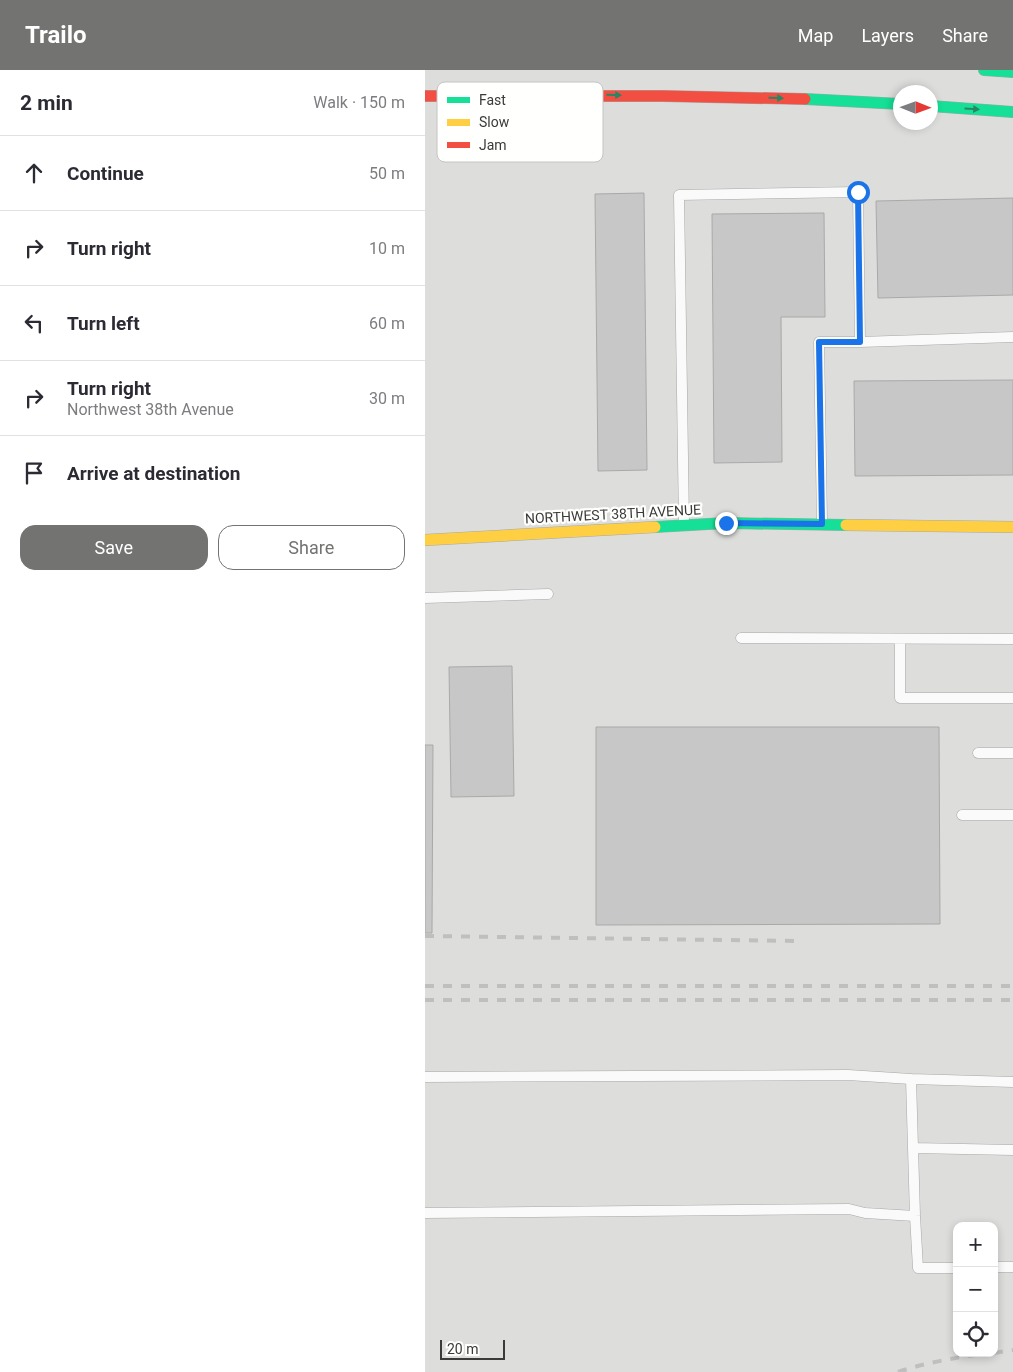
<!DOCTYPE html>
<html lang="en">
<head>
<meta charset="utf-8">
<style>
  :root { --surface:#fff; --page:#f7f7f7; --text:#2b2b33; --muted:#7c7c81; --line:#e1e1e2; --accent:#737472 }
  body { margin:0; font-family:Roboto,sans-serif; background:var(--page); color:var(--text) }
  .controls { position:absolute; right:15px; bottom:15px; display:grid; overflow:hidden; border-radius:10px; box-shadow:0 2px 8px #0003 }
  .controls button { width:45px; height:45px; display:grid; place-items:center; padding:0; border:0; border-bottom:1px solid var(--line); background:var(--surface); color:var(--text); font:25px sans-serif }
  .compass { position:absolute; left:468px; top:15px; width:45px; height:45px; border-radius:50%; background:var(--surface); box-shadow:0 2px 8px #0003; rotate:91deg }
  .scale { position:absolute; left:15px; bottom:12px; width:65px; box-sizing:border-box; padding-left:5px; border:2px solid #3a3b39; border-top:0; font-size:14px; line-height:18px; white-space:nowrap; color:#3a3b39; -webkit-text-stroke:4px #fffffe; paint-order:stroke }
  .stop { position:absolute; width:15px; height:15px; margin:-11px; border:4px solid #1a73e8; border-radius:50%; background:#fff }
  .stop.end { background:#1a73e8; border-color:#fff; box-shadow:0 1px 5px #0008 }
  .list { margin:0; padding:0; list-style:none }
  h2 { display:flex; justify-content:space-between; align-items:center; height:65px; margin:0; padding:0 20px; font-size:21px }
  h2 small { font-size:16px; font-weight:400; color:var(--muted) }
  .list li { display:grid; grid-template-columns:32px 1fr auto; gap:15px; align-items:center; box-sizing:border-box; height:75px; padding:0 20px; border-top:1px solid var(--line) }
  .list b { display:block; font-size:19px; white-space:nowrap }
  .list p { margin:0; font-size:16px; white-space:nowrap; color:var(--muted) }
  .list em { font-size:16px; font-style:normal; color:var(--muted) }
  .actions { display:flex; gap:10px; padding:15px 20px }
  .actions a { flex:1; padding:11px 0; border:1px solid var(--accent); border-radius:15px; text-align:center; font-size:18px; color:var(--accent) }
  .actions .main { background:var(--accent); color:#fff }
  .icon { flex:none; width:28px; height:28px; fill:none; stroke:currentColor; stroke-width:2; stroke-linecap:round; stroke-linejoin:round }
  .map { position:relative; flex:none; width:588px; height:1302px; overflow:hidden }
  header { display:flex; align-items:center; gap:30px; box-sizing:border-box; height:70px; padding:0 25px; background:var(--accent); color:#fff }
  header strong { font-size:24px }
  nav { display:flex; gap:28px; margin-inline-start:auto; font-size:18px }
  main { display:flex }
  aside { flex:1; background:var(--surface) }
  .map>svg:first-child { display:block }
  .building { fill:#c7c7c7; stroke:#a9a9a8 }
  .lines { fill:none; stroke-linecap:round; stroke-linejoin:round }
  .lane-casing { stroke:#a7a8a6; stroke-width:11 }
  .fast-casing { stroke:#a7a8a6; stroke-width:12 }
  .slow-casing { stroke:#a7a8a6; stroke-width:12 }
  .jam-casing { stroke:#a7a8a6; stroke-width:12 }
  .lane { stroke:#fafafa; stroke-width:10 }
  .fast { stroke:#16e098; stroke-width:11 }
  .slow { stroke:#ffcf43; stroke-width:11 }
  .jam { stroke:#f24e42; stroke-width:11 }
  .rail { stroke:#bfbfbf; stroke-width:4; stroke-dasharray:9 9; stroke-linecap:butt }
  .oneway { fill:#2a8564 }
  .route { stroke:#1a73e8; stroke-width:6 }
  .labels { text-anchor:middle; stroke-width:4.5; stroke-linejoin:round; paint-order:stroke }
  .street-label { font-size:14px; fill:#3a3b39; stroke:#fffffe }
  .key { fill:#fffffe; stroke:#c4c4c3; stroke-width:1 }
  .key-label { font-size:14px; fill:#3a3b39 }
</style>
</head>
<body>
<header>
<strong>Trailo</strong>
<nav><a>Map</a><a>Layers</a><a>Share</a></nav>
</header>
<main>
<aside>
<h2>2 min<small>Walk · 150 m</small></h2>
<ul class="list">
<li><svg class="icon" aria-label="ahead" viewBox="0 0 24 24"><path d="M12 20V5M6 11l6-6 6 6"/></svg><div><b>Continue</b></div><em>50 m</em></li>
<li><svg class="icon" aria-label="right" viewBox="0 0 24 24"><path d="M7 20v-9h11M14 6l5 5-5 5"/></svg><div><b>Turn right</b></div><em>10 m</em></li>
<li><svg class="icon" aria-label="left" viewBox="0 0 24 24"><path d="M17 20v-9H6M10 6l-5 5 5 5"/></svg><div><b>Turn left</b></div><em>60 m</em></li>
<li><svg class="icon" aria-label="right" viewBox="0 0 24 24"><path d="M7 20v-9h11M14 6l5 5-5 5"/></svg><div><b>Turn right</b><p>Northwest 38th Avenue</p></div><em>30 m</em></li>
<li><svg class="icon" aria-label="arrive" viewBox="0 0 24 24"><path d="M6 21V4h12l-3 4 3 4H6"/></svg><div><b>Arrive at destination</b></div></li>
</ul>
<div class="actions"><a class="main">Save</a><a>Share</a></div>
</aside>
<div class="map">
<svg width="588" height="1302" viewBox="0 0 588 1302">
  <rect width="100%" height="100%" fill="#dddedc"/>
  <path class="building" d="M219,123l3,277 -49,1 -3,-277z
    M588,128v97l-135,3 -2,-97z
    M399,143l1,104h-44l1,145 -68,1 -2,-249z
    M588,310v95l-158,1 -1,-95z
    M87,596l2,130 -63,1 -2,-130z
    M171,657h343l1,197 -344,1z
    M0,675h8l-1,188h-7z"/>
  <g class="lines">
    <g class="lane-casing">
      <path id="lane" d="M435,272l153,-5
        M259,454l-5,-329 179,-3 2,150h-41l3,180
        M0,528l123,-4
        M316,568l272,1
        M475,569v59h113
        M553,683h35
        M537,745h51
        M0,1007l423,-2 63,4
        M488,1078l100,2
        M0,1143l424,-4 16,4 50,3
        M569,1197h19
        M532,1198h-39l-3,-52 -4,-137 102,3"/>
    </g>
    <g class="fast-casing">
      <path id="fast" d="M559,0l29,2
        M380,29l96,5
        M506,36l82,6
        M230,457l71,-4 120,2"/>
    </g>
    <g class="slow-casing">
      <path id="slow" d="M421,455l167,2
        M0,470l230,-13"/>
    </g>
    <g class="jam-casing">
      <path id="jam" d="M0,26h238l142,3"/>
    </g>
    <use href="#lane" class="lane"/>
    <use href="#fast" class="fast"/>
    <use href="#slow" class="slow"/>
    <use href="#jam" class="jam"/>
    <path class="rail" d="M0,866l372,5
      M0,916h588
      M0,930h588
      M569,1283l19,-3
      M473,1302c30,-10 60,-15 92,-19"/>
  </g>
  <defs><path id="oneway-solid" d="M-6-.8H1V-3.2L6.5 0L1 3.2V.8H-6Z" transform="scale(1.25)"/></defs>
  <g class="oneway">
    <use href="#oneway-solid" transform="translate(189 25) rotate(1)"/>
    <use href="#oneway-solid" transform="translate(351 28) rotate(1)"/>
    <use href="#oneway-solid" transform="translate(547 39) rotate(4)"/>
  </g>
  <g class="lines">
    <path class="route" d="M301,453l96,1 -3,-182h41l-2,-150"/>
  </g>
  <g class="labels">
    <g class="street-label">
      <text transform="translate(188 444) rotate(-3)" y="5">NORTHWEST 38TH AVENUE</text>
    </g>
  </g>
  <rect x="12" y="12" width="166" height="80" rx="8" class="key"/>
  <rect x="22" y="27" width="23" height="6" fill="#16e098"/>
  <rect x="22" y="49" width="23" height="7" fill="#ffcf43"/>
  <rect x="22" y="72" width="23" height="6" fill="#f24e42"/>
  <g class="key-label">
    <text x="54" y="35">Fast</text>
    <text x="54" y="57">Slow</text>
    <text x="54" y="80">Jam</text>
  </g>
</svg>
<div class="controls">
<button>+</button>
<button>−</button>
<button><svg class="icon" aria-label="locate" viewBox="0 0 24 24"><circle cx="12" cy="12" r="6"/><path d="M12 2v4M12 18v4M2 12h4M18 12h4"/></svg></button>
</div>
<svg class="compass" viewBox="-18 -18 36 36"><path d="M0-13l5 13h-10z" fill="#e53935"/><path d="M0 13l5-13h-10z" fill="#7c7c81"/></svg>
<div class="scale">20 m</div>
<div class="stop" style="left:433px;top:122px"></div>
<div class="stop end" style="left:301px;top:453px"></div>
</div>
</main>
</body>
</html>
